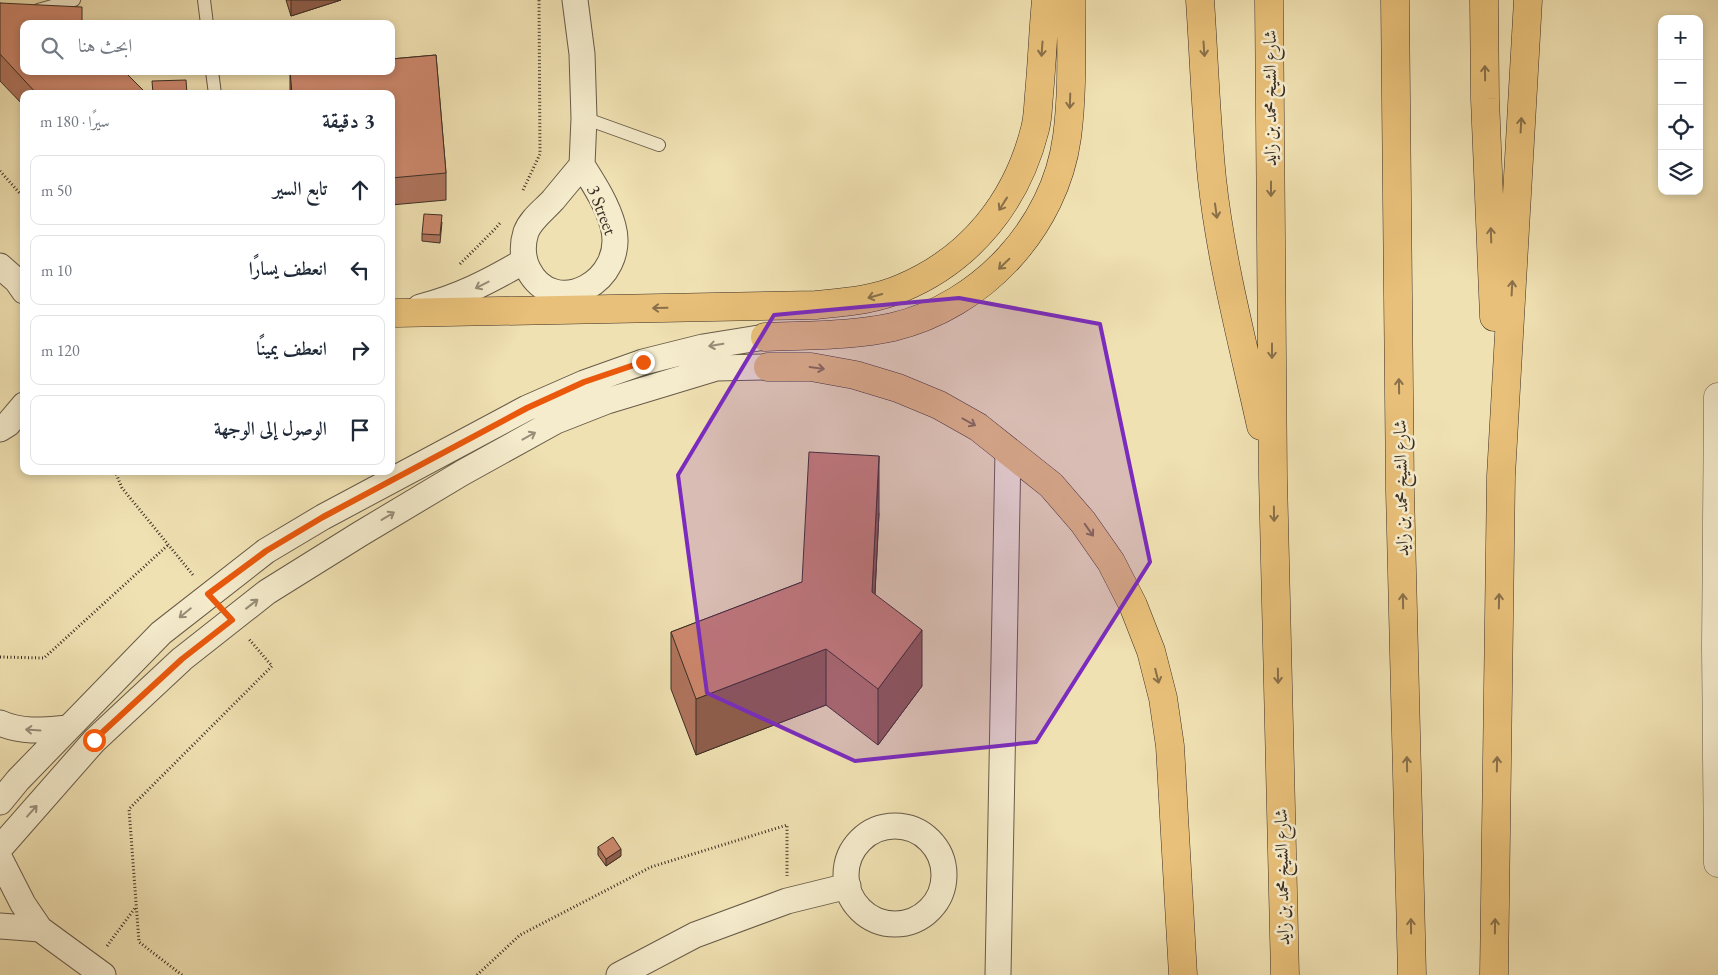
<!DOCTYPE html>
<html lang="ar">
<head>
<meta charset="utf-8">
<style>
  :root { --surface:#fff; --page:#f2f2f3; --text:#1f2937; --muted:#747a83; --line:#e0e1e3 }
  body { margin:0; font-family:"EB Garamond",Amiri,serif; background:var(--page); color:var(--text); direction:rtl }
  .controls { position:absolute; right:15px; top:15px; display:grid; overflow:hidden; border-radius:10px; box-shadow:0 2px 8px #0003 }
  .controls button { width:45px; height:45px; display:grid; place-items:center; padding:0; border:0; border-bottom:1px solid var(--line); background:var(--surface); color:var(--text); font:25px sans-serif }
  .stop { position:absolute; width:15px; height:15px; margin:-11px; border:4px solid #ea580c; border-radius:50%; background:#fff }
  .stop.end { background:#ea580c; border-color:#fff; box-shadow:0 1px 5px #0008 }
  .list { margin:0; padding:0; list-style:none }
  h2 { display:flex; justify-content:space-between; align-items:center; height:65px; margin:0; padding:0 20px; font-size:21px }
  h2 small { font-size:16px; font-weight:400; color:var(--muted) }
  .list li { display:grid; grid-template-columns:32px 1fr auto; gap:15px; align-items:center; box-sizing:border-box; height:70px; margin:0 10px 10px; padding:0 10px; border:1px solid var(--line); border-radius:10px }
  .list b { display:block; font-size:19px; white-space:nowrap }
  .list em { font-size:16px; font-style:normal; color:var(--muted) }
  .icon { flex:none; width:28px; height:28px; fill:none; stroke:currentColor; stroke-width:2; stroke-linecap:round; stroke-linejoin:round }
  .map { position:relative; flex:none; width:1718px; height:975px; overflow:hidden; direction:ltr }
  .search { position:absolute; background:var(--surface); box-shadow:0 2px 8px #0003; left:20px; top:20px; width:375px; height:55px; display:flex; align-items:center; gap:12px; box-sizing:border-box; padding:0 18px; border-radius:10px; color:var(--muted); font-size:19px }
  .panel { position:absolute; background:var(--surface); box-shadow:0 2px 8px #0003; left:20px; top:90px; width:375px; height:385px; border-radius:10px; direction:rtl }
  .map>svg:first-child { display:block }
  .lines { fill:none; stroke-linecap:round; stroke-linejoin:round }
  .service-casing { stroke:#685b48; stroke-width:14 }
  .minor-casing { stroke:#685b48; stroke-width:27 }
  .tertiary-casing { stroke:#685b48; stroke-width:29 }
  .motorway-casing { stroke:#3b2e24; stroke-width:29 }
  .path { stroke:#3b2e24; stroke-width:3; stroke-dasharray:1 2.5; stroke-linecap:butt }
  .service { stroke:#f5eccd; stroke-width:12 }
  .minor { stroke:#f5eccd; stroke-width:25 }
  .tertiary { stroke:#f5eccd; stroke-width:28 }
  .motorway { stroke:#e8c079; stroke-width:28 }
  .wall { fill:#af745d; stroke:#3b2e24 }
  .shaded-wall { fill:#8f5e4c; stroke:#3b2e24 }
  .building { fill:#cc876c; stroke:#3b2e24 }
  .oneway { stroke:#89704a }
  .oneway2 { stroke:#988d78 }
  .route { stroke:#ea580c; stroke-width:6 }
  .marked { fill:#7b2cbf; fill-opacity:0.2; stroke:#7b2cbf; stroke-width:4; stroke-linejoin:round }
  .labels { text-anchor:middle; stroke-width:5; stroke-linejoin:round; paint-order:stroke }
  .street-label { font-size:18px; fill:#3b2e24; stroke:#f5eccd }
</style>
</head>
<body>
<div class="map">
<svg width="1718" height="975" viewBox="0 0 1718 975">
  <rect width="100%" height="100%" fill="#f0e1b2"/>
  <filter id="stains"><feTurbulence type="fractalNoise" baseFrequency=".004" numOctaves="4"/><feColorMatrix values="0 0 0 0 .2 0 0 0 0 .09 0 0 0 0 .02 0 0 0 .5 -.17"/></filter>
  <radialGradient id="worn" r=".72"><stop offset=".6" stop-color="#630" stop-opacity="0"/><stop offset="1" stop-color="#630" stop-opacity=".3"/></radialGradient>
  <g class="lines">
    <g class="service-casing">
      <path id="service" d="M204,0l3,24
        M38,10l36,-10
        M212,71l3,23
        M584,118l75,27"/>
    </g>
    <g class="minor-casing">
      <path id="minor" d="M575,0l7,54 2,64 -2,47
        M582,165c12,19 25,39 31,61 15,55 -59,95 -85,43 -6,-12 -6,-24 -2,-37 5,-13 18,-22 27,-32 10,-12 20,-24 29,-35z
        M0,266l17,15 7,10
        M420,307c39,-10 70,-26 104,-46
        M0,429l8,-5 16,-19
        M0,723c22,10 45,7 67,5
        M0,802l18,-22 143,-147 105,-82 57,-34 204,-109 57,-25 59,-21 60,-15 62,-10
        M846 875a49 49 0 1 1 98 0a49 49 0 1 1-98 0Z
        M0,848l94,-107 88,-82 85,-67 93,-58 102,-61 94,-52 51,-20 109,-33 52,-1
        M0,859l23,45 17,25 63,46
        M0,926l40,3
        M619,975l76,-40 92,-34 61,-15
        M998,975l10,-524"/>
    </g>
    <g class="tertiary-casing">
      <path id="tertiary" d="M1718,397l-2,250 2,216"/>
    </g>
    <g class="motorway-casing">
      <path id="motorway" d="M1200,0c4,59 6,120 12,179 9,83 31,165 49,247
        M1269,0l4,478 12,497
        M1395,0l5,491 12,484
        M1484,0l1,99 9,218
        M397,313l419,-8c29,-3 59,-5 86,-17 69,-29 115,-87 133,-159 3,-11 3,-23 4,-34 3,-32 4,-63 7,-95
        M765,337c42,-2 87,-1 128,-10 89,-21 162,-100 174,-190 6,-45 4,-92 4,-137
        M768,367h43l44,8 43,13 41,17 39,22 73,58 32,37 28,40 22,43 18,46 12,47 7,48 13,229
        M1494,975l7,-499 27,-476"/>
    </g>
    <path class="path" d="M0,171l24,27
      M523,190l17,-36 -1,-154
      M460,264l34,-34 7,-8
      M115,471l7,17 71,87
      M0,657l44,1 124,-113
      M107,946l28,-38
      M182,975l-43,-33 -10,-133 143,-143 -24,-28
      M477,975l43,-40 131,-68 136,-42v51"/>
    <use href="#service" class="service"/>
    <use href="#minor" class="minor"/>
    <use href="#tertiary" class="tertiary"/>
    <use href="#motorway" class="motorway"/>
  </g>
  <path class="wall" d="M286,0h55l-50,16z
    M0,3l82,21h-58l123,70h-123v12l-24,-25z
    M436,55l10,118v27l-55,5v-111h-101v-23h101v-12z
    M442,222l-2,21 -18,-2v-7z
    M879,513l-4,81 47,92 -44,59 -52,-40 -130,50 -25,-66v-57l131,-50z
    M598,847l23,9 -15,10 -8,-11z"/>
  <path class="shaded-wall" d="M291,0h50l-50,16z
    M879,456v57l-7,135v-56z
    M922,630v56l-44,59v-56z
    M826,649v56l-130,50v-56z
    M621,849v7l-15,10v-7z"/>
  <path class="building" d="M0,3l82,4v17h-58v47h100l23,23h-110l-37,-40z
    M436,55l10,118 -55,5v-84h-99l-2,-23h101v-12z
    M186,80l1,14h-34l-1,-13z
    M424,214l18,1 -2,20 -18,-1z
    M809,452l70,4 -7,136 50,38 -44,59 -52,-40 -130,50 -25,-67 131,-50z
    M613,837l8,12 -15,10 -8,-12z"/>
  <defs><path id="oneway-shaft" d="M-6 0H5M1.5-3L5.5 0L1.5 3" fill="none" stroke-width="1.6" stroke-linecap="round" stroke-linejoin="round" transform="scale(1.25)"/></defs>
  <g class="oneway">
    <use href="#oneway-shaft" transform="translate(1042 49) rotate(94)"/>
    <use href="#oneway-shaft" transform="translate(1204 49) rotate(86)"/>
    <use href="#oneway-shaft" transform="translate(1485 73) rotate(-91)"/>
    <use href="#oneway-shaft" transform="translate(1070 101) rotate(92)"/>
    <use href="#oneway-shaft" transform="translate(1521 125) rotate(-87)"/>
    <use href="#oneway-shaft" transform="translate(1271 189) rotate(90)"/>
    <use href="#oneway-shaft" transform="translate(1003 204) rotate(122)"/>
    <use href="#oneway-shaft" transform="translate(1216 211) rotate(82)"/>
    <use href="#oneway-shaft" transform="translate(1491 235) rotate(-92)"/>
    <use href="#oneway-shaft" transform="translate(1004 264) rotate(136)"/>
    <use href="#oneway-shaft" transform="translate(1512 288) rotate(-87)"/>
    <use href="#oneway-shaft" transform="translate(875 296) rotate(164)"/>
    <use href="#oneway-shaft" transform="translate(660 308) rotate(179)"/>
    <use href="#oneway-shaft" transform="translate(1272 351) rotate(90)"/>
    <use href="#oneway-shaft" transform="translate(817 368) rotate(8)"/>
    <use href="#oneway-shaft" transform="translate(1399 386) rotate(-91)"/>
    <use href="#oneway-shaft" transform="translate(969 422) rotate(29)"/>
    <use href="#oneway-shaft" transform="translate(1274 514) rotate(89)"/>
    <use href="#oneway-shaft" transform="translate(1089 530) rotate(55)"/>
    <use href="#oneway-shaft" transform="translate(1403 601) rotate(-91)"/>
    <use href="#oneway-shaft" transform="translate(1499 601) rotate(-89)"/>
    <use href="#oneway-shaft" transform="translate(1157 676) rotate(76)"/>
    <use href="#oneway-shaft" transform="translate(1278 676) rotate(89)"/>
    <use href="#oneway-shaft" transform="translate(1407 764) rotate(-91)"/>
    <use href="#oneway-shaft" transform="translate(1497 764) rotate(-89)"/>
    <use href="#oneway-shaft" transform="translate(1411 926) rotate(-91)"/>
    <use href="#oneway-shaft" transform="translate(1495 926) rotate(-89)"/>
  </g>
  <g class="oneway2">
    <use href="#oneway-shaft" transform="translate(482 285) rotate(153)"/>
    <use href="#oneway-shaft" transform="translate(716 345) rotate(171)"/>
    <use href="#oneway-shaft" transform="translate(529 436) rotate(-29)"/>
    <use href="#oneway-shaft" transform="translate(388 516) rotate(-31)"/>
    <use href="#oneway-shaft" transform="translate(252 604) rotate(-38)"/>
    <use href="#oneway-shaft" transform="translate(185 613) rotate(141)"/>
    <use href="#oneway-shaft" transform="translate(33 730) rotate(-176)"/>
    <use href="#oneway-shaft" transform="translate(32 811) rotate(-48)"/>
  </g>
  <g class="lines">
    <path class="route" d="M94,740l88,-81 50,-39 -24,-26 58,-43 57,-34 204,-109 57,-26 59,-20"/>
  </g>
  <path class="marked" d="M959,298l141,26 50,238 -114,180 -181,19 -148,-68 -29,-218 96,-160z"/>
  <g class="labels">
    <g class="street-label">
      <text transform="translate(1270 98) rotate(-90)" y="6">شارع الشيخ محمد بن زايد</text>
      <text transform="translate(602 210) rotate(69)" y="6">3 Street</text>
      <text transform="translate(1401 488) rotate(-91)" y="6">شارع الشيخ محمد بن زايد</text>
      <text transform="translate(1282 877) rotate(-91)" y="6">شارع الشيخ محمد بن زايد</text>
    </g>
  </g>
  <rect width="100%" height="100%" filter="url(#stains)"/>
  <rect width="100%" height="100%" fill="url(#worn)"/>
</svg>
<div class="controls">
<button>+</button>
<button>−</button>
<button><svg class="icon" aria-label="locate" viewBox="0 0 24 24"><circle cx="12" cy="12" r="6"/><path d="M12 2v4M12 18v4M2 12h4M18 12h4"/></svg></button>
<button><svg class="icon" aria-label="layers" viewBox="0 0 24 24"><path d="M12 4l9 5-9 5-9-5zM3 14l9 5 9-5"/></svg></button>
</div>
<div class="stop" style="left:94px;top:740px"></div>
<div class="stop end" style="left:643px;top:362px"></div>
<div class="search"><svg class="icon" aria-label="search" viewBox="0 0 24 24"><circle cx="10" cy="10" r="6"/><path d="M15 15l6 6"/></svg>ابحث هنا</div>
<section class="panel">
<h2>3 دقيقة<small>سيرًا · 180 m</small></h2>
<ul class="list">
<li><svg class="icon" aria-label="ahead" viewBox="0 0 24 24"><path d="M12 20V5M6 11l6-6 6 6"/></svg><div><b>تابع السير</b></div><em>50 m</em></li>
<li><svg class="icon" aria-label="left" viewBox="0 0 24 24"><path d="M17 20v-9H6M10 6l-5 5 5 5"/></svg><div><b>انعطف يسارًا</b></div><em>10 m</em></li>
<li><svg class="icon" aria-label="right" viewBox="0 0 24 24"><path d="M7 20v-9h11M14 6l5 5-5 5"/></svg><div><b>انعطف يمينًا</b></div><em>120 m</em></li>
<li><svg class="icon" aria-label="arrive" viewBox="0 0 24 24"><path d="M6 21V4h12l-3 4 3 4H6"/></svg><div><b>الوصول إلى الوجهة</b></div></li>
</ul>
</section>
</div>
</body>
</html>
